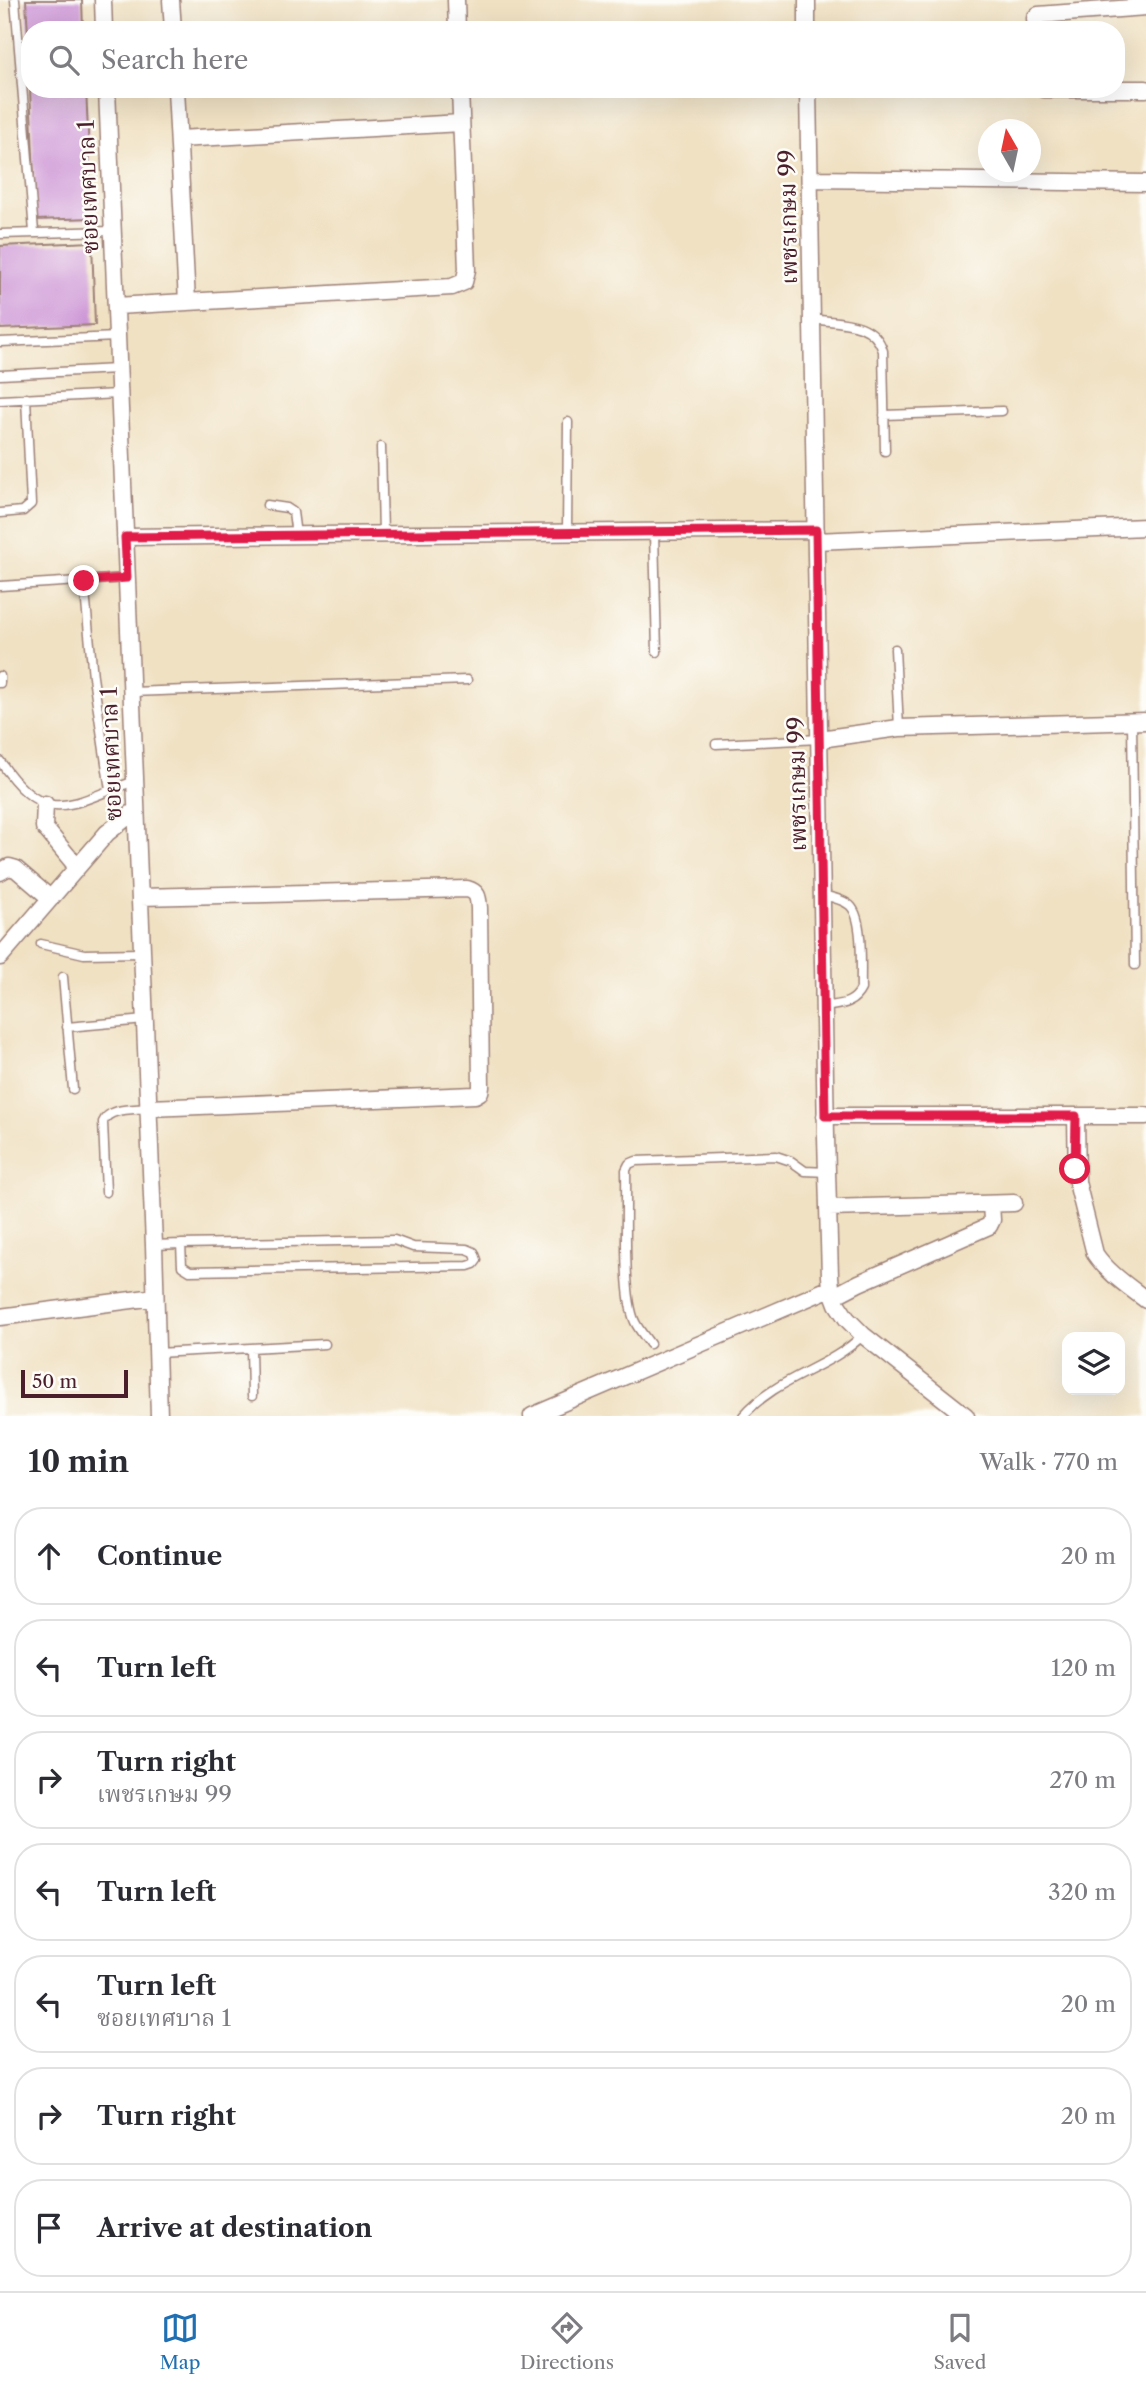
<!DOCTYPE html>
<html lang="en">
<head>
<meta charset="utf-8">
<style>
  :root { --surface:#fff; --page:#f7f7f7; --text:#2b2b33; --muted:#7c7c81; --line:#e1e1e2; --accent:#1f6fb2 }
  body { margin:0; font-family:"Libre Caslon Text","Noto Serif Thai",serif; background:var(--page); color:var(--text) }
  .controls { position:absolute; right:21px; bottom:21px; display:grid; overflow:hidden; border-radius:14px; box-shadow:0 7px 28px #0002 }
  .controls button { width:63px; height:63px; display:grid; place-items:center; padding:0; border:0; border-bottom:2px solid var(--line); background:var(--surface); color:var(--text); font:35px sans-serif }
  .compass { position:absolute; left:978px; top:119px; width:63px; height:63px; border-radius:50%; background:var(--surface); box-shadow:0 7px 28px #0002; rotate:351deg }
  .scale { position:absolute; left:21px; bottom:18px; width:107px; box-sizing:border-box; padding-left:7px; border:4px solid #4a1f2b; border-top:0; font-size:19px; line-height:24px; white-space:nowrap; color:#4a1f2b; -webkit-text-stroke:5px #fdfcf7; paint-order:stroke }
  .stop { position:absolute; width:21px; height:21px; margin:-16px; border:5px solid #e11d48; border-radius:50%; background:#fff }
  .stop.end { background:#e11d48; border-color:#fff; box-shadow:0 2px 7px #0008 }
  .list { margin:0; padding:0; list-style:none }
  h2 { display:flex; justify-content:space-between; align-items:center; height:91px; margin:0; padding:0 28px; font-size:30px }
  h2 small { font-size:23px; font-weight:400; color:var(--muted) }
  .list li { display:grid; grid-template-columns:46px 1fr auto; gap:21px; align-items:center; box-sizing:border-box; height:98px; margin:0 14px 14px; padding:0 14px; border:2px solid var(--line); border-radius:28px }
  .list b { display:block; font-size:26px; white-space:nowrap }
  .list p { margin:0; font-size:23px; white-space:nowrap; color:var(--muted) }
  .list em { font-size:23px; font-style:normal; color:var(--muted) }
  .icon { flex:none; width:38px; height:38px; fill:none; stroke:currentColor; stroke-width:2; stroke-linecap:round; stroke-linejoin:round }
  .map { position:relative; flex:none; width:1146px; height:1416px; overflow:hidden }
  .search { position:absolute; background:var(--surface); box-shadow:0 7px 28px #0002; left:21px; right:21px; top:21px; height:77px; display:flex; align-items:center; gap:18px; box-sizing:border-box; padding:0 24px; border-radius:28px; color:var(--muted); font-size:26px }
  .sheet { height:875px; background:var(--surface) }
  nav { display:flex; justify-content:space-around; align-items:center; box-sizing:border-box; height:98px; border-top:2px solid var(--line); background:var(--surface); font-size:19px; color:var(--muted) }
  nav a { display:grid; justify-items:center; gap:4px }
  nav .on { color:var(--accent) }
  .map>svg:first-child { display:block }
  .building { fill:#ce97d7 }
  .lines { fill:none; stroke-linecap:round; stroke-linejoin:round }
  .lane-casing { stroke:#9d8077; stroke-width:11 }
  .street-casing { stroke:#9d8077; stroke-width:19 }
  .lane { stroke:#fff; stroke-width:8 }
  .street { stroke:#fff; stroke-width:16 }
  .route { stroke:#e11d48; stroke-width:9 }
  .labels { text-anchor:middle; stroke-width:5; stroke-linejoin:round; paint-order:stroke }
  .street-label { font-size:23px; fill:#4a1f2b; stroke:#fdfcf7 }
</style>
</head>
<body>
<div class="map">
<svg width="1146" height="1416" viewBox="0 0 1146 1416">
  <rect width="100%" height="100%" fill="#fdfcf7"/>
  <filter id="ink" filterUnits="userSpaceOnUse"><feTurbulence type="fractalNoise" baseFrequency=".0143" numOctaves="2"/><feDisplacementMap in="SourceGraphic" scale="14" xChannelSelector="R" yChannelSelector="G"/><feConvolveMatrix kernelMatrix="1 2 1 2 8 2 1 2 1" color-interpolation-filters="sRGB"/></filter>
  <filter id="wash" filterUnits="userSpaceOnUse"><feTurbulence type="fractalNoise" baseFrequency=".00686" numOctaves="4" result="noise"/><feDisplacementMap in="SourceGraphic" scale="28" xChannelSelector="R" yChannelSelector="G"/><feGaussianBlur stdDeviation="1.57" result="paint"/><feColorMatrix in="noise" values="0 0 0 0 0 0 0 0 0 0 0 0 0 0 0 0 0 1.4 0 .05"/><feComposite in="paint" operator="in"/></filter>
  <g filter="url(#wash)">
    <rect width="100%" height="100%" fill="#f0e1c3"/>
    <g id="blocks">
      <path class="building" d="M26,0h56l1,30h-53v5h-2z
        M30,89h56l6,129 -56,2z
        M92,242l3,83 -95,4v-83z"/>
    </g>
  </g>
  <g filter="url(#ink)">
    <use href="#blocks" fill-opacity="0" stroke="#9d8077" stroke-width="2"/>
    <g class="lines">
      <g class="lane-casing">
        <path id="lane" d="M15,0l19,232
          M0,234l112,-3
          M812,319c28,4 62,1 71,32l2,100
          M0,342l117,-5
          M0,375l117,-6
          M0,400l118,-6
          M884,415l118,-4
          M381,447l2,87
          M267,505l20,3 6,4 3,23
          M0,513l23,-2 8,-7 -5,-106
          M567,532l1,-110
          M654,532l3,120
          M84,581l9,96 17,113
          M0,586l127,-8
          M895,649l4,79
          M0,676v7
          M131,692l336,-12
          M1132,721l3,244
          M716,744l104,-5
          M0,761c47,70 72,41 135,20
          M822,895c8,2 19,4 26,9 17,10 12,67 13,85 -8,16 -21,15 -37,18
          M41,944l43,10 57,-1
          M63,977l10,112
          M67,1027l78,-7
          M106,1192l-3,-70c6,-15 32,-12 46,-14
          M154,1245l27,-1 213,-4 19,7 54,2 7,3 3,8 -3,4 -6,2 -278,5 -8,-5 -1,-22
          M650,1344c-5,-7 -11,-14 -15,-22 -13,-27 -8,-118 -9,-152l3,-6 7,-3 140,-5 15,5 14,10 22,1
          M251,1348l1,48
          M157,1353l168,-9
          M743,1416c34,-40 85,-46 120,-81"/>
      </g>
      <g class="street-casing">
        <path id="street" d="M103,0l1,30
          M171,0l2,30
          M456,0l1,30
          M807,0v30
          M1036,30l-1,-12 3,-3 108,-8
          M107,89l47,1156 5,171
          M176,89l11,213
          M808,89l18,1048 4,139 1,12 6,16 10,15 16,16 103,81
          M1044,89h102
          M179,139l282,-16
          M810,179l336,4
          M116,306l336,-19 12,-5 3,-12 -7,-181
          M125,537l691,-7
          M816,541l330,-14
          M820,739l79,-11 247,-7
          M45,804l-1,23 33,40
          M0,872l9,-5 7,2 34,29
          M140,897l327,-8c11,3 11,8 12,19l2,179 -1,5 -5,3 -326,13
          M0,957l107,-124 29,-23
          M825,1116h321
          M1076,1116l1,66 18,72c13,19 33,32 51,46
          M828,1208l186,-5
          M834,1296l25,-13 130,-57 3,-6 -1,-16
          M0,1317l155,-20
          M532,1416l299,-128"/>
      </g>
      <use href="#lane" class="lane"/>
      <use href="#street" class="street"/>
    </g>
  </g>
  <g class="lines" filter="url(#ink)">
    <path class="route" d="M84,581l43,-3 -2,-41 691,-7 9,586h251l-1,53"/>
  </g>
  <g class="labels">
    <g class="street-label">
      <text transform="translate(88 187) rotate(-92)" y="8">ซอยเทศบาล 1</text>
      <text transform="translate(788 217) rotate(-91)" y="8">เพชรเกษม 99</text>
      <text transform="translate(111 754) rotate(-92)" y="8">ซอยเทศบาล 1</text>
      <text transform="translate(797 784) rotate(-91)" y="8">เพชรเกษม 99</text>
    </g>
  </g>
</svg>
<div class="controls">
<button><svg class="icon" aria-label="layers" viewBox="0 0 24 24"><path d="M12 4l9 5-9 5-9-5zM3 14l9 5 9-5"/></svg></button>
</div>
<svg class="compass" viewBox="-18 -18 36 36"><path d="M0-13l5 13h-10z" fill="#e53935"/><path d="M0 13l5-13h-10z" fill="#7c7c81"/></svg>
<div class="scale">50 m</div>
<div class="stop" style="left:1075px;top:1169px"></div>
<div class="stop end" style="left:84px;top:581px"></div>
<div class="search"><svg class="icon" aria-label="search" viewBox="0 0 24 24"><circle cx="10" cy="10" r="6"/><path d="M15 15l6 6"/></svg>Search here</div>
</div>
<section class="sheet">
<h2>10 min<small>Walk · 770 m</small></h2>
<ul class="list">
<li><svg class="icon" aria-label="ahead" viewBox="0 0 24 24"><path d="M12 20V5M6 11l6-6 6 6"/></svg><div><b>Continue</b></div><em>20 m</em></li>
<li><svg class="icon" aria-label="left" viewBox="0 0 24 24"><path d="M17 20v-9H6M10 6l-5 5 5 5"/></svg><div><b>Turn left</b></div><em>120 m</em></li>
<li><svg class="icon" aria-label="right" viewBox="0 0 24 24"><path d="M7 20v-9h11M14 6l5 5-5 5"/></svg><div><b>Turn right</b><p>เพชรเกษม 99</p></div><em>270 m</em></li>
<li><svg class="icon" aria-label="left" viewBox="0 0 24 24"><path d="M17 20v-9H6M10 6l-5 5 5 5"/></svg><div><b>Turn left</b></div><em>320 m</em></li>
<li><svg class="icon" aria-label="left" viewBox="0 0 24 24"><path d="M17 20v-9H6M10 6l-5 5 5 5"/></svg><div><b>Turn left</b><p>ซอยเทศบาล 1</p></div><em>20 m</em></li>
<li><svg class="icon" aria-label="right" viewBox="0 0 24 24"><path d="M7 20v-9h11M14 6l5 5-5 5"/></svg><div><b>Turn right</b></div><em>20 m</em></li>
<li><svg class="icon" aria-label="arrive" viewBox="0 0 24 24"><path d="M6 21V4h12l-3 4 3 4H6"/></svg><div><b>Arrive at destination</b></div></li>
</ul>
</section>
<nav>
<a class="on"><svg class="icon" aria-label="map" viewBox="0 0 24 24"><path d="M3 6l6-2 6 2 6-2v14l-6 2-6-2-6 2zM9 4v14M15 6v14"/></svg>Map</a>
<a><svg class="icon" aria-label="directions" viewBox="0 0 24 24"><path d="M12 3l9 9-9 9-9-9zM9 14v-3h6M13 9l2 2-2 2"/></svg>Directions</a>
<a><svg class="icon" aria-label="saved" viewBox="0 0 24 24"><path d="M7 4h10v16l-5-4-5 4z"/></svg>Saved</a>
</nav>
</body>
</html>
